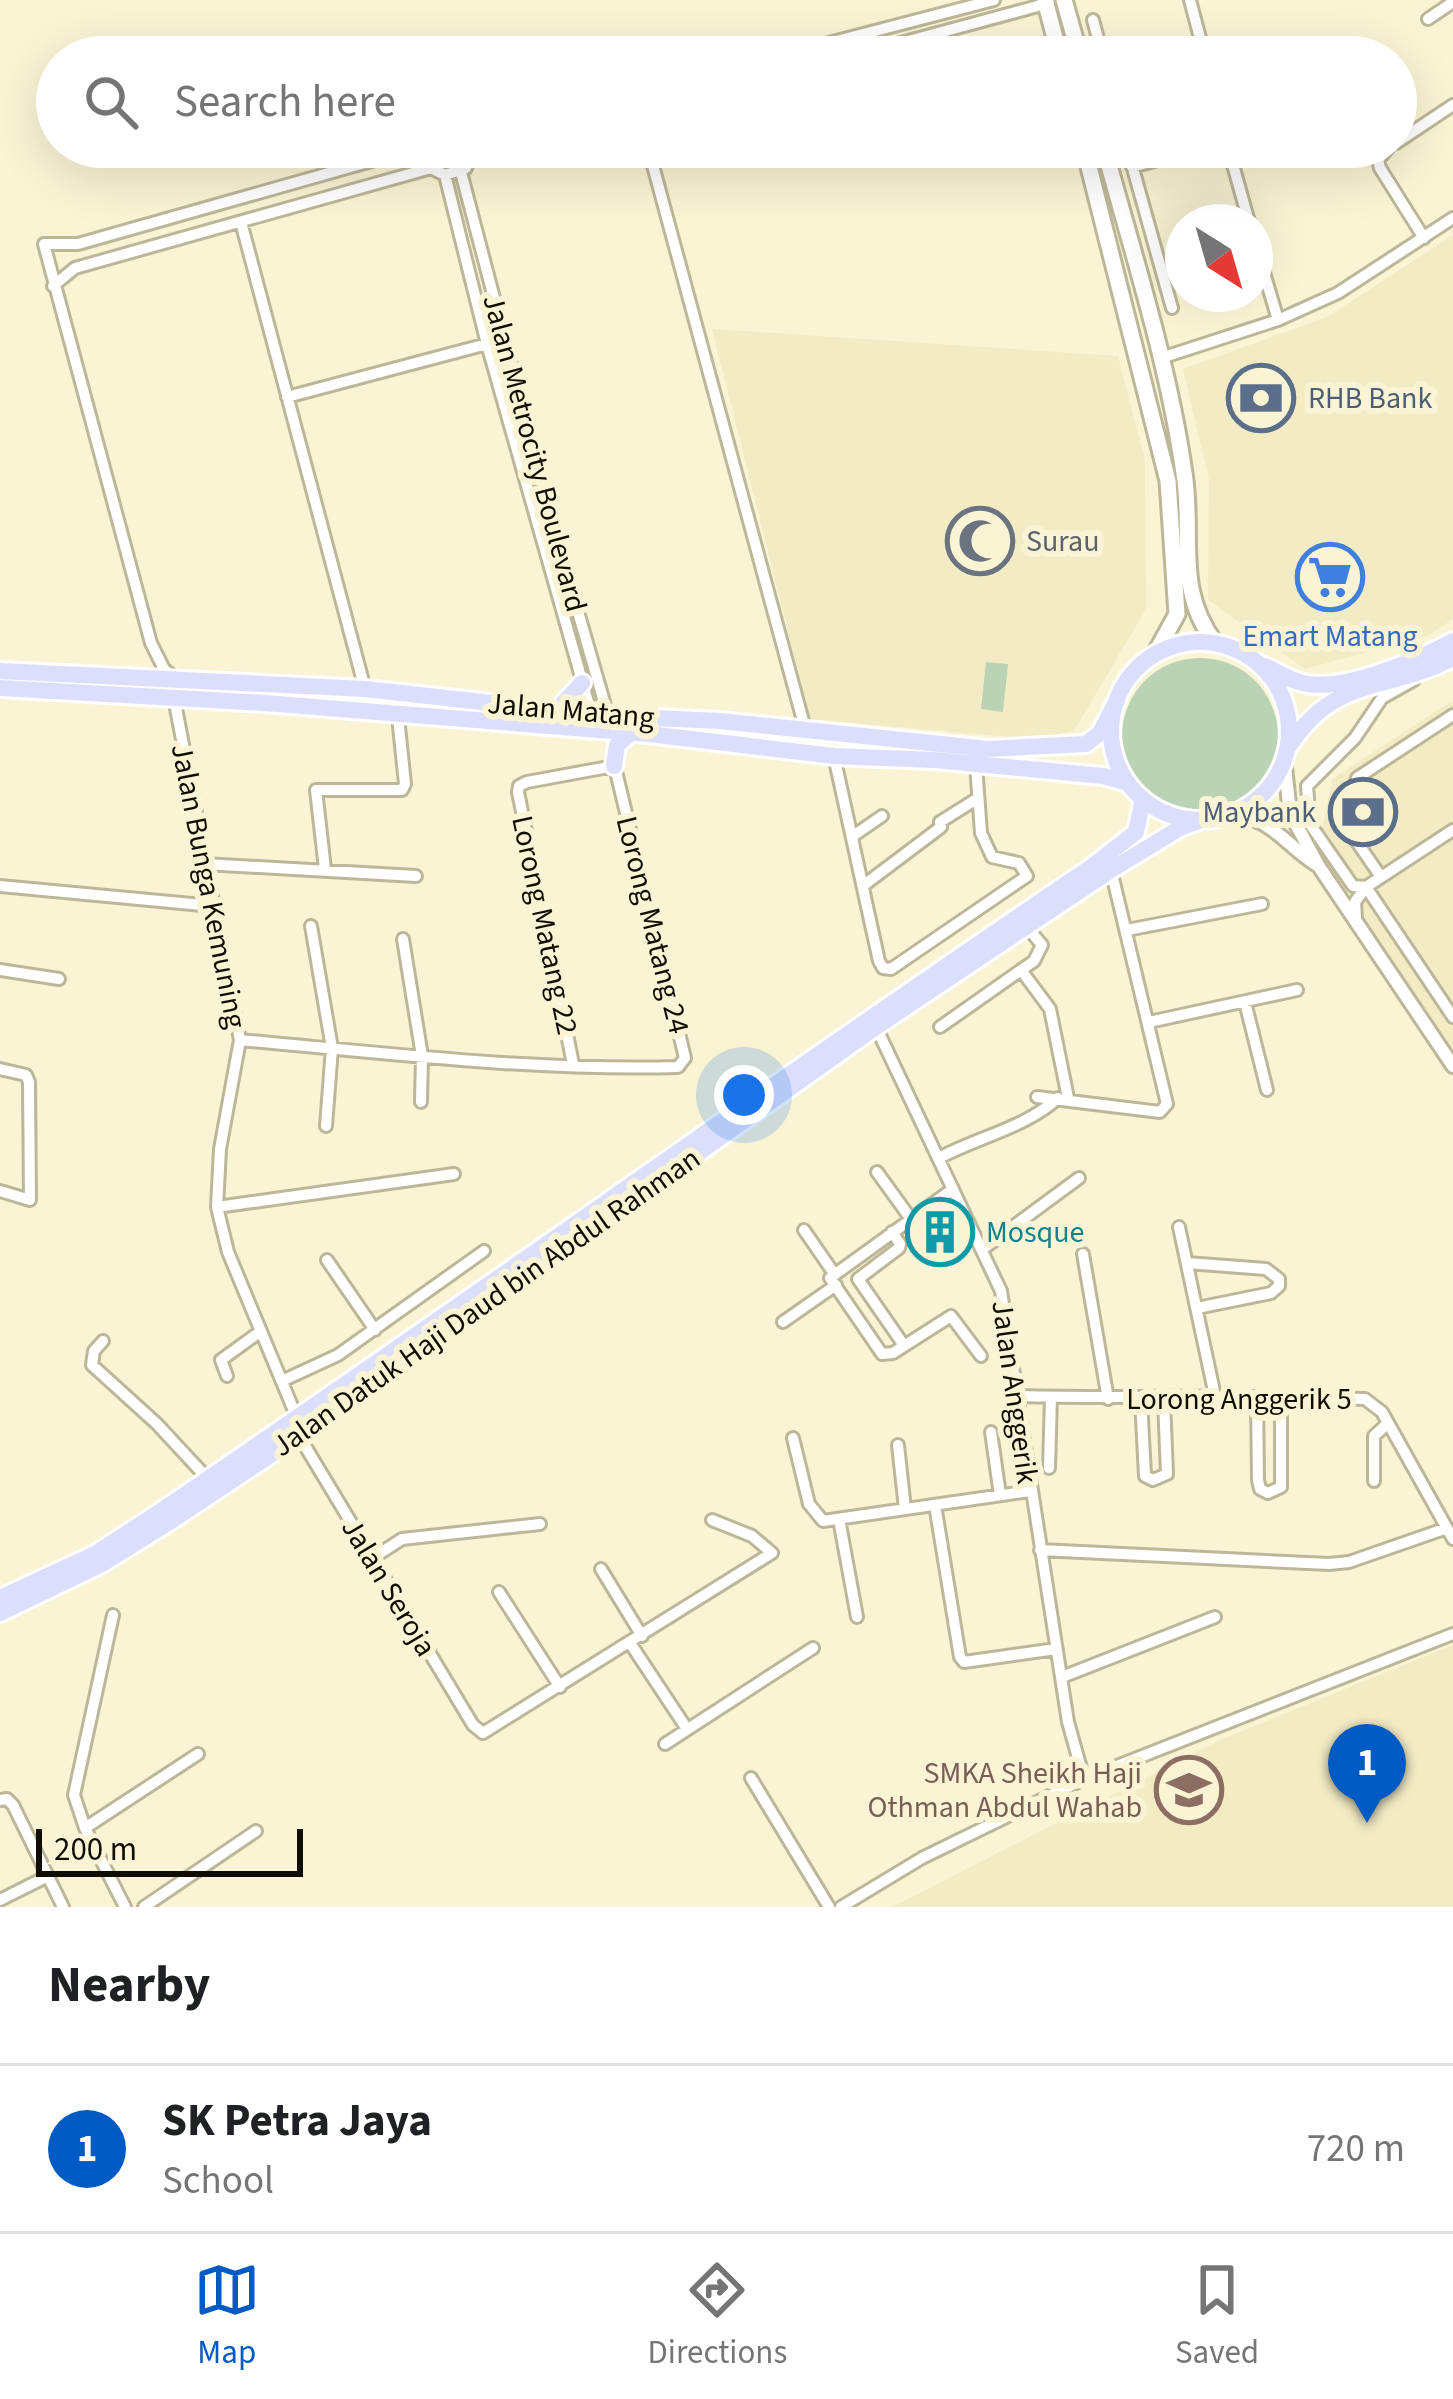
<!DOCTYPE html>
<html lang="en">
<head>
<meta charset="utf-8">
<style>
  :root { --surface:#fff; --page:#f2f2f2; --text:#202124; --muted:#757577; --line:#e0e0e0; --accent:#005ac3 }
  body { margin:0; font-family:"Source Sans 3",sans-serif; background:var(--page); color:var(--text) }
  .compass { position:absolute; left:1165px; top:204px; width:108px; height:108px; border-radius:50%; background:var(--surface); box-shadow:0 12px 48px #0002; rotate:143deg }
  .scale { position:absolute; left:36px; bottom:30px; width:267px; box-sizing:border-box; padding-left:12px; border:6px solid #100e04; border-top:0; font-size:33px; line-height:42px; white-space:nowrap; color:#100e04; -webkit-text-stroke:9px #faf4d5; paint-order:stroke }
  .you { position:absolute; left:744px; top:1095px; width:42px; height:42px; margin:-30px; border:9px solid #fff; border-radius:50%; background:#1a73e8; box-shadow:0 0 0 18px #1a73e833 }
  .badge { display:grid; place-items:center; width:78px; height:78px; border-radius:50%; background:var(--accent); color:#fff; font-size:39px; font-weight:700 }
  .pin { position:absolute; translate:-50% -99px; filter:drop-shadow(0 3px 6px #0008) }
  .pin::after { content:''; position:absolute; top:63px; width:42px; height:36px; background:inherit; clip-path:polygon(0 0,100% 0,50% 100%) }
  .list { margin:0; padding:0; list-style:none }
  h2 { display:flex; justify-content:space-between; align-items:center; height:156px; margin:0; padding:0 48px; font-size:51px }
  h2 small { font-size:39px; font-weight:400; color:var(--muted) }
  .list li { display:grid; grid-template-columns:78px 1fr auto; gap:36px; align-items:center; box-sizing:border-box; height:168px; padding:0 48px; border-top:3px solid var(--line) }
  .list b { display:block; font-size:45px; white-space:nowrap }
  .list p { margin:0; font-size:39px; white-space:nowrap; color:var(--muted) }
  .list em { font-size:39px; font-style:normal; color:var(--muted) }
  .icon { flex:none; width:66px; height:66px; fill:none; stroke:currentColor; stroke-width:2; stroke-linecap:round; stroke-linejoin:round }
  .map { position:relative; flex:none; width:1453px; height:1907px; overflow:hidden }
  .search { position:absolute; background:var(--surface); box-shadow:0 12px 48px #0002; left:36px; right:36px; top:36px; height:132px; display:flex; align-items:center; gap:30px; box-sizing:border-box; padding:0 42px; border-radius:66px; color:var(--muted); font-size:45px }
  .sheet { height:324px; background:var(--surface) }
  nav { display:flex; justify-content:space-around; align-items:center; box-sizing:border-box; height:168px; border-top:3px solid var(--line); background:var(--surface); font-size:33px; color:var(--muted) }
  nav a { display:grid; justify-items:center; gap:6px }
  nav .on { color:var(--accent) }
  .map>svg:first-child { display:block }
  .built { fill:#f3ebc4 }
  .green { fill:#b9d3b4 }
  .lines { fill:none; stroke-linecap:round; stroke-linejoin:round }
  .minor-casing { stroke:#bdb799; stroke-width:16 }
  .tertiary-casing { stroke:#bdb799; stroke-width:18 }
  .secondary-casing { stroke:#bdb799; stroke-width:21 }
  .primary-casing { stroke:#fff; stroke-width:22 }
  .minor { stroke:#fff; stroke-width:10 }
  .tertiary { stroke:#fff; stroke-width:12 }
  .secondary { stroke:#fff; stroke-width:15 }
  .primary { stroke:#dcdffb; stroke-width:16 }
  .labels { text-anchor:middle; stroke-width:12; stroke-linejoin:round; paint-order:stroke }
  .service-label { font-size:30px; fill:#4e5e75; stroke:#faf4d5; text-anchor:start }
  .street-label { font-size:30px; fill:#100e04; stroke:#faf4d5 }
  .worship-label { font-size:30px; fill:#5b616d; stroke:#faf4d5; text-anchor:start }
  .shop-label { font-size:30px; fill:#366cbe; stroke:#faf4d5 }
  .culture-label { font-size:30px; fill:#0d838f; stroke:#faf4d5; text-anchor:start }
  .education-label { font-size:30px; fill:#785e54; stroke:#faf4d5; text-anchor:end }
</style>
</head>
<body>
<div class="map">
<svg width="1453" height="1907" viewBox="0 0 1453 1907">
  <rect width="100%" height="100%" fill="#faf4d5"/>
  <path class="built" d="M1453,235v384l-25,17 -123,33 -97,-69 1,-120 -26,-111 144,-52z
    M712,329l406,27 27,104 1,149 -72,122 -42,8 -222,-20z
    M1450,702h3v352l-96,-145 -2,-27 -33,-52 10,-51z
    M1453,1645v262h-561l330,-168z"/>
  <path class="green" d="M1122 736a78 78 0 1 1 156 0a78 78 0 1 1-156 0Z
    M986,662l22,2 -5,48 -22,-3z"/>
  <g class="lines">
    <g class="minor-casing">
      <path id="minor" d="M1190,0l15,57
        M1428,19l25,-17
        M1093,20l10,37
        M775,57l219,-57
        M849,57l200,-54
        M1396,143l57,-38
        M425,147l6,21 14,7 21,-7 7,-21
        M648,147l158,585
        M1127,147l45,161
        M1228,147l21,75
        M1389,147l-11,13 2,8 44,70
        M473,158l44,-11
        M1132,167l73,-20
        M461,172l96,367 52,180
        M445,175l42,169 105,372
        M241,222l124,467
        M1255,242l23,78
        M53,286l22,-18 356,-100
        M1161,358l117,-38 60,-27 115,-75
        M287,397l200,-53
        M176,679l-12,-10 -13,-26 -107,-399h34l343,-97
        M1414,680l-32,18 -27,40 -48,48 3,38 43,62 13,1 87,130
        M174,698l66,342 -20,109 -3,58 11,45 69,166
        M834,756l45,205 4,7 8,1 136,-93 -8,-13 -27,-6 -11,-24 -5,-68
        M853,836l29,-20
        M204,864l212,12
        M325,869l-9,-79h86l3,-6 -7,-67
        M1381,877l-35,-51 11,-48 96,-63
        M864,885l77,-58 -1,-5 35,-22
        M0,886l213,20
        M1356,918l-1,-16 11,-15 87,-57
        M311,926l21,122 -6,78
        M1127,930l135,-26
        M403,939l19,117 -1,46
        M0,970l59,9
        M1021,970l29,39 18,89
        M1245,1002l22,88
        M1149,1022l148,-32
        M876,1027l125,264 67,431 16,57
        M940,1027l94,-66 8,-16 -15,-18
        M240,1040c145,13 292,31 438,27l7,-9 -72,-299
        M573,1064l-55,-272 1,-6 8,-4 87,-16
        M0,1069l26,6 3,7 1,118 -30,-9
        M1037,1097l123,15 7,-8 -56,-234
        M939,1158c39,-21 86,-30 119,-60
        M877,1172l34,47
        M953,1189l-123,89 52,76 11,-1 58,-37 30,40
        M217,1207l237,-33
        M1179,1227l36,169
        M804,1230l29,42
        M892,1232l8,12 -1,4 -41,31 45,65
        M984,1248l95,-70
        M1083,1254l25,145
        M327,1260l48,70
        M1187,1263l79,6 13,10v7l-8,7 -74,15
        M783,1322l53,-37
        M103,1341l-9,10 -2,14 65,59 51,55
        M227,1376l-6,-16 40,-29
        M284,1380l54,-25 146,-104
        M1018,1396c116,3 231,-2 347,3l17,13 71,127
        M1257,1397l1,83 2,9 8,4 13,-6v-91
        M1141,1399l4,77 8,4 14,-6 -3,-74
        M991,1432l9,63
        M299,1436l174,289 10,8 289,-180 -20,-17 -40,-16
        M793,1438l16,66 14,17 207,-30
        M898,1445l7,64
        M1049,1468l2,-71
        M1374,1481v-45l14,-13
        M935,1505l25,152 4,5 92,-13
        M839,1519l18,98
        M1040,1550l289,14 20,-2 98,-34
        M371,1559l31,-20 138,-15
        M601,1569l41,67
        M499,1592l61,95
        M113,1615l-39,180 11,33 40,79
        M630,1643l57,86
        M1062,1677l153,-60
        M665,1744l148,-96
        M751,1778l78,129
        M0,1800l7,-1 6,6 50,102
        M85,1828l113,-74
        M0,1900l48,-24
        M144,1907l112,-76
        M841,1907l81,-49 162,-79 369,-145"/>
    </g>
    <g class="tertiary-casing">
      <path id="tertiary" d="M1284,758l6,55 28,52 135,201
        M1225,816c45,-3 57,27 92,49"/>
    </g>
    <g class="secondary-casing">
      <path id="secondary" d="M1045,0l15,57
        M1064,0l16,57
        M1084,147l84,334 9,133 -22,40
        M1104,147c29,107 64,215 80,326 10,63 -10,115 31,170"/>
    </g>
    <g class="primary-casing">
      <path id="primary" d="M1111 731a89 89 0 1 1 178 0a89 89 0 1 1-178 0Z
        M1265,666c14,7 28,16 43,18 40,6 110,-24 145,-43
        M0,671l365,18 243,27 112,5 268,28 98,-5 14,-11 17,-33
        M0,688l265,15 384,31 185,22 100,4 169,16 25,7
        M556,711l26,-28
        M1290,745c45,-70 98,-53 163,-87
        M614,766l3,-21 14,-12
        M0,1598l95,-44 69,-45c310,-211 615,-431 926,-641l46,-36 7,-33
        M0,1613l102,-49 69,-43 128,-85 577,-409 235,-157 69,-42 24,-9"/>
    </g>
    <use href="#minor" class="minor"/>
    <use href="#tertiary" class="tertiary"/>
    <use href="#secondary" class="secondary"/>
    <use href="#primary" class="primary"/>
  </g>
  <defs>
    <g id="bank-ring" transform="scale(3.45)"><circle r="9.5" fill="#faf4d5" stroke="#5c6f8a" stroke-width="1.5"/><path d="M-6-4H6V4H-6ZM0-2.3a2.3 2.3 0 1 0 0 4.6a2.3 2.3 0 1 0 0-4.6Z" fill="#5c6f8a"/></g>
    <g id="mosque-ring" transform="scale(3.45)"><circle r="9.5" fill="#faf4d5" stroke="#6b7280" stroke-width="1.5"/><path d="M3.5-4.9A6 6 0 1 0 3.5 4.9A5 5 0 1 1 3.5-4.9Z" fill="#6b7280"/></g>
    <g id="supermarket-ring" transform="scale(3.45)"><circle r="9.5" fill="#faf4d5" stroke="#3f7fe0" stroke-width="1.5"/><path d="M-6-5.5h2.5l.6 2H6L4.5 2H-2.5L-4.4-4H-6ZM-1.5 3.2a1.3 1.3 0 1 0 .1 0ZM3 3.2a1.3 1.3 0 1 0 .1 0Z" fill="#3f7fe0"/></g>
    <g id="building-ring" transform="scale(3.45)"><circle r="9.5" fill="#faf4d5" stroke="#0f9aa8" stroke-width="1.5"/><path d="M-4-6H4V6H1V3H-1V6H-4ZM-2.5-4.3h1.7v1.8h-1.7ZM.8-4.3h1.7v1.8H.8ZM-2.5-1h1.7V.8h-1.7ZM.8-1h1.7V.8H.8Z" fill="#0f9aa8"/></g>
    <g id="school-ring" transform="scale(3.45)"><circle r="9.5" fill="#faf4d5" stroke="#8d6e63" stroke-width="1.5"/><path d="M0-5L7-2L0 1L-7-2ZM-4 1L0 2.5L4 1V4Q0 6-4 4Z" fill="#8d6e63"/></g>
  </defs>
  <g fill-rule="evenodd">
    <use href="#bank-ring" x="1261" y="398"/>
    <use href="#mosque-ring" x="980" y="541"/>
    <use href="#supermarket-ring" x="1330" y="577"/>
    <use href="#bank-ring" x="1363" y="812"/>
    <use href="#building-ring" x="940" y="1232"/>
    <use href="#school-ring" x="1189" y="1790"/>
  </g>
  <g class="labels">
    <g class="service-label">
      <text x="1308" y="408">RHB Bank</text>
      <text x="1316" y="822" text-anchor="end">Maybank</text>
    </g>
    <g class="street-label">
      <text transform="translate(535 453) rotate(75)" y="10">Jalan Metrocity Boulevard</text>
      <text transform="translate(571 710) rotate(5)" y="10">Jalan Matang</text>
      <text transform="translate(209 886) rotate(79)" y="10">Jalan Bunga Kemuning</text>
      <text transform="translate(545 925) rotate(78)" y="10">Lorong Matang 22</text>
      <text transform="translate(653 925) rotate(76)" y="10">Lorong Matang 24</text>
      <text transform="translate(486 1302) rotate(-35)" y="10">Jalan Datuk Haji Daud bin Abdul Rahman</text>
      <text transform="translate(1015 1392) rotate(82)" y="10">Jalan Anggerik</text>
      <text x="1239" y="1409">Lorong Anggerik 5</text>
      <text transform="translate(389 1587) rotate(59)" y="10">Jalan Seroja</text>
    </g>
    <g class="worship-label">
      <text x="1026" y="551">Surau</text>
    </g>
    <g class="shop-label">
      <text x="1330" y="646">Emart Matang</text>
    </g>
    <g class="culture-label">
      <text x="986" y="1242">Mosque</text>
    </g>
    <g class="education-label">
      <text x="1142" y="1783">SMKA Sheikh Haji<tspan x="1142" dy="34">Othman Abdul Wahab</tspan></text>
    </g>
  </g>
</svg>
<svg class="compass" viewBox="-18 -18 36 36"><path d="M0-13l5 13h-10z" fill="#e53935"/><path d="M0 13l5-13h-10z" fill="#757577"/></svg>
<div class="scale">200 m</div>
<div class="you"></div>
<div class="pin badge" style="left:1367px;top:1823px">1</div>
<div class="search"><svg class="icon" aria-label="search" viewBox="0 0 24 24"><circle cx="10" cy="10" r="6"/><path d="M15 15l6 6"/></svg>Search here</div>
</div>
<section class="sheet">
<h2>Nearby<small></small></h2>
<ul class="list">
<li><span class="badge">1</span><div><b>SK Petra Jaya</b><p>School</p></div><em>720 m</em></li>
</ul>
</section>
<nav>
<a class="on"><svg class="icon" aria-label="map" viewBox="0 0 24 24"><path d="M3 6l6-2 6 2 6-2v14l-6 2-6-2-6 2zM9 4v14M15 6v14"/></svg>Map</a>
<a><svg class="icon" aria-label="directions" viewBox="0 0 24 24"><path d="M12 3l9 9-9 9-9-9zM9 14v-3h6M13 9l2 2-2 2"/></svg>Directions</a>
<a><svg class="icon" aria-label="saved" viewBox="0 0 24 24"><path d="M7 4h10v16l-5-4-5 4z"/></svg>Saved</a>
</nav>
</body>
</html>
